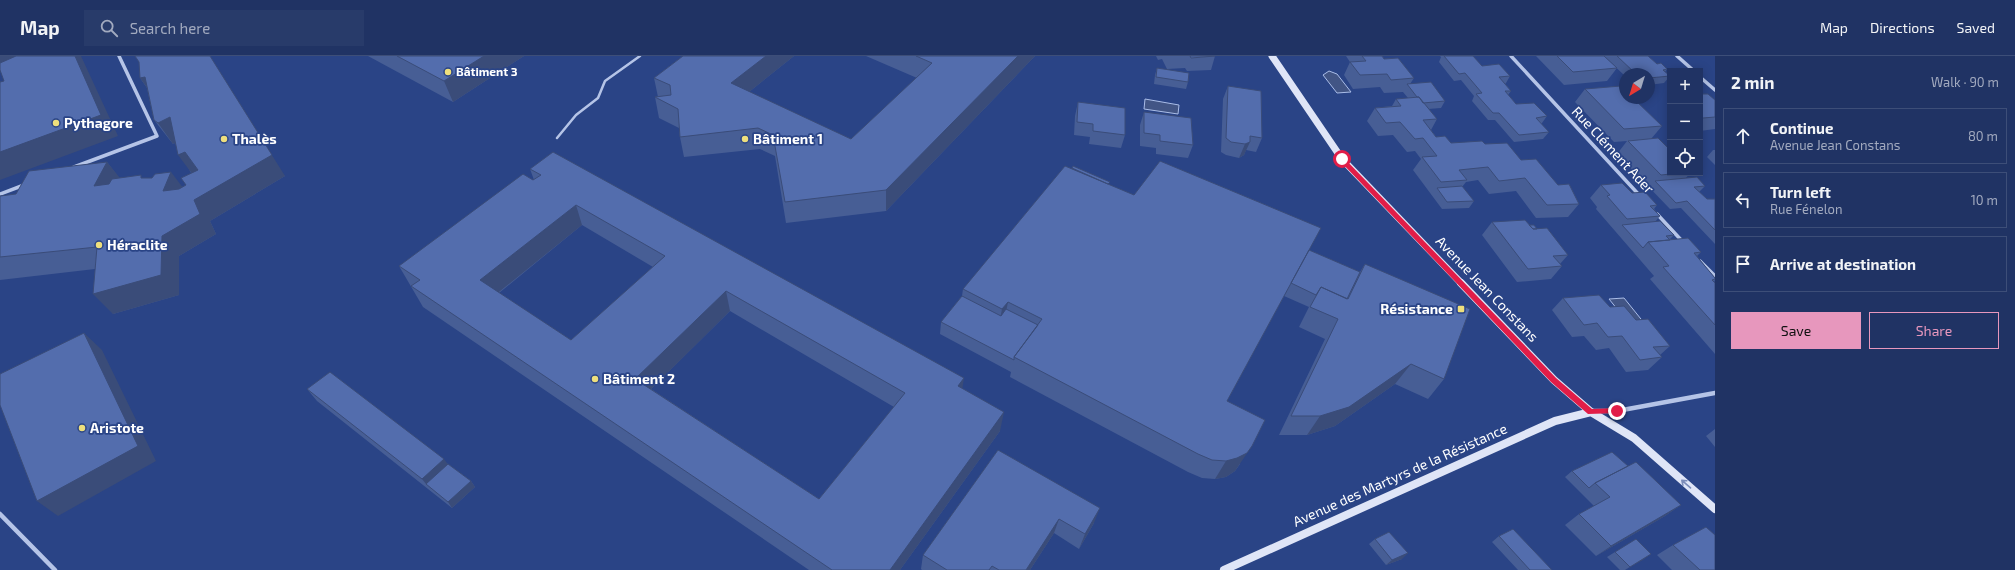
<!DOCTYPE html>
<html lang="en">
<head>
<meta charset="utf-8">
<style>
  :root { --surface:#203364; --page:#283b6a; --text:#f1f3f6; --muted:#a2aabf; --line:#3d4e78; --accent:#e797bd }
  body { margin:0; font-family:"Exo 2",sans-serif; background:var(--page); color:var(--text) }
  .controls { position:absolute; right:12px; top:12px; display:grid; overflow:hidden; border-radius:0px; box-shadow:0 2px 10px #0003 }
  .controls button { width:36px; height:36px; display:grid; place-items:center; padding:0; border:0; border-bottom:1px solid var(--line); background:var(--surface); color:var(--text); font:20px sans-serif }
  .compass { position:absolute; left:1619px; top:12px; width:36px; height:36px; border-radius:50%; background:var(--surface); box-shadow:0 2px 10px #0003; rotate:218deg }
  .stop { position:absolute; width:12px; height:12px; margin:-9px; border:3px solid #e11d48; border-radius:50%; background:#fff }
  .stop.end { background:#e11d48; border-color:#fff; box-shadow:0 1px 4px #0008 }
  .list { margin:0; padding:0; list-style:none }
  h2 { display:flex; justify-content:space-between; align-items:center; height:52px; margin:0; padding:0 16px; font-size:17px }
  h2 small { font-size:13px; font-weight:400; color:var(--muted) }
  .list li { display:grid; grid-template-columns:26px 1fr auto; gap:12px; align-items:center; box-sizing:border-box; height:56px; margin:0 8px 8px; padding:0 8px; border:1px solid var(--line); border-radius:0px }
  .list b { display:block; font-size:15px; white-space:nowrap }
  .list p { margin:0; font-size:13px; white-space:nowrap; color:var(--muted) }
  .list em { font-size:13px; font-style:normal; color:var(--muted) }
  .actions { display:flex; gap:8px; padding:12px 16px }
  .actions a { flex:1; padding:9px 0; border:1px solid var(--accent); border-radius:0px; text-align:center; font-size:14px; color:var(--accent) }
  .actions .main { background:var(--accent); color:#111 }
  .icon { flex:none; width:22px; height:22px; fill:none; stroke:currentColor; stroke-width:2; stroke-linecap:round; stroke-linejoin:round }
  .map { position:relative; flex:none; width:1715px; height:514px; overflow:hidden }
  header { display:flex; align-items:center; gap:24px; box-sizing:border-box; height:56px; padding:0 20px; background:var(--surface); border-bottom:1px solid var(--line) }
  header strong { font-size:19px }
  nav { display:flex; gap:22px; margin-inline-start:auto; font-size:14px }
  .search { width:280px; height:36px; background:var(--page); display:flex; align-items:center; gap:10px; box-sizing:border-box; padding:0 14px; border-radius:0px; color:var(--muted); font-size:15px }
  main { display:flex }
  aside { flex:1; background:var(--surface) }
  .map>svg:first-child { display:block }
  .water { fill:#425585; stroke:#aabde8 }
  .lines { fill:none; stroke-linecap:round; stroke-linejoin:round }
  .lane { stroke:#b5c4e7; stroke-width:2.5 }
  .street-far1 { stroke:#b5c4e7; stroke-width:3.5 }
  .street { stroke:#b5c4e7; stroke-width:4.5 }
  .secondary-far1 { stroke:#dfe5f7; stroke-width:7 }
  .secondary { stroke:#dfe5f7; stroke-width:8 }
  .wall { fill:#475e95; fill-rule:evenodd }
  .shaded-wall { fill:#3a4c79 }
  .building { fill:#536dad; stroke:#3a4c79; fill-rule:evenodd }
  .oneway { stroke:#7b8cb9 }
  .route { fill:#e11d48 }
  .poi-dot { fill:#eedf7d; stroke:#2a4486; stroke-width:1.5 }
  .labels { text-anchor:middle; stroke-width:3.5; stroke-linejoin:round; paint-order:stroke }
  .far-poi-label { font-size:12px; font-weight:bold; fill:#fff; stroke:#2a4486; text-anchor:start }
  .poi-label { font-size:14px; font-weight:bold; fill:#fff; stroke:#2a4486; text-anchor:start }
  .street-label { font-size:14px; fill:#fff; stroke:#2a4486 }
</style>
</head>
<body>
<header>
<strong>Map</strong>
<div class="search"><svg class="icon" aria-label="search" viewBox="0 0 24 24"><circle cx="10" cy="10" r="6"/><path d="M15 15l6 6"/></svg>Search here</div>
<nav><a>Map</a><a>Directions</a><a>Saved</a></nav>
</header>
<main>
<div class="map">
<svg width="1715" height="514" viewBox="0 0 1715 514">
  <rect width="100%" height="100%" fill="#2a4486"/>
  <path class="water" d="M1329,15l8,3 14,18 -14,1 -14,-18z
    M1145,43l34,6 -1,9 -34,-5z
    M1624,242l21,26 -15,1 -21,-26z"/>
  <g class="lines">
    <path class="lane" d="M557,82l19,-23 22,-17 7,-17 35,-25"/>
    <path class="street-far1" d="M1511,0l130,141
      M1677,0l17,15
      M1700,21l15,13
      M74,111l83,-31 -38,-80
      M0,138l24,-9
      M1657,158l26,28
      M1700,205l15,15"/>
    <path class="street" d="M1593,355h24l98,-18
      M0,458l55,56"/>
    <path class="secondary-far1" d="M1272,0l70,103 120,125"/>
    <path class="secondary" d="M1461,227l93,97 37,32 43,26 81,71
      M1224,514l331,-149 36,-9"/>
  </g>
  <path class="wall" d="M368,0h156l-71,46z
    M683,0h111l-45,36 102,47 66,-61 -51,-22h169l-149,155 -100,12 -11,-67 -15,-7 -76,8 -4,-20 -1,-9 -20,-10 -4,-21h3l-4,-19z
    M1156,0h59l-4,14 -24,1 -2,-3 -18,1 -5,-10 -4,1z
    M1346,0h36l2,3 30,19 -4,6 35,17 -4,7 -13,1 9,10 -6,11 5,7 15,6 34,1 36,16 37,25 21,19 -11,13 -32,1 -20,-27 -27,3 -11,-14 -12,2 -4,5 12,14 -5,7 -27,1 -29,-39 8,-11 -6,-8 -8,1 -14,-17 -15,1 -11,-15 8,-13 17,-2 4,-7 12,-1 -5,-6 -19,1 -4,-6 -27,2 -9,-14 6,-13z
    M1440,0h34l-1,1 9,9 28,10 -4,7 -1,1 6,7 -3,4 8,9 31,12 -5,7 -1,1 8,8 -6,7 -29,3 -19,-22h-7l-16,-19 2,-5 -13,-16 -7,1 -15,-19 2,-5z
    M1536,0h68l13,12 -10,13 -43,4z
    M1604,0h44l9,8 10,5 -2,3 5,4 -6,7 -15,2v-11h-24v2z
    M1157,12l31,14 -2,7 -32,-5 1,-9z
    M140,22l145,98 -75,45 6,13 -37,22v39l-66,19 -18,-45 -95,11v-84l16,-2 91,-32 12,16h24l40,9 3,-2 5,-12 -16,-30 -2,1 -19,-24 -7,-32z
    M1228,30l34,52 -6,14 -10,-2 -2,5 -5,3 -13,-3 -5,-3 2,-53z
    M1585,33l77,37 -11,13 19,34h20l-4,5 19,8 -6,6 8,7h8v45l-34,-36 -11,1 -53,-55 10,-13 -13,1 -39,-40z
    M1700,38l15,6v29l-15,2z
    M1078,46l47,33 -4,13 -32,-4 1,-7 -16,-2 1,-19z
    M1670,50v6l-3,-3z
    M1144,56l49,33 -5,13 -32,-4v-6l-16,-2v-21z
    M1713,94h2v15l-8,-8z
    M530,113l433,220 37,42 -100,139h-91l-386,-263 -24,-41 135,-86zM582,169l71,42 -82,73 -72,-47zM730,255l164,96 -75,92 -168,-110z
    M1109,129l25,10 175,55 51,22 5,-8 79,115 -16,20 -33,-15 -60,42 -28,9h-28l46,-96 -26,-12 10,-20 -25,-11 -57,105 13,63 -5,7 -9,6 -11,2 -13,-1 -14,-6 -178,-95 1,-5 -71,-38 1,-12 21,-26 1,-7z
    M1601,129l31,8 25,12 -3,4 6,7 -5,6 19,13 -4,4 31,13 -4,4 18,22v2l-1,2 1,1v71l-65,-75 4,-3 -58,-67 1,-2 -7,-9z
    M1492,166l37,3 8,4 31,26 -8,9 2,2 -11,13 -34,3 -35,-47z
    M1563,242l47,9 26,13 34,26 -10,9 2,2 -14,13 -22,2 -17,-24 -13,2 -12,-14 -12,1 -20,-27z
    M307,333l141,75 23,17 4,6 -23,21 -135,-107z
    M1715,373v18l-9,-11z
    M998,394l96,73 -15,26 -25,-16 -24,37h-108l-1,-1 2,-14z
    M1628,410l53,39 -16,11 -69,40 -31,-31 14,-11 15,-8 -29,-29 7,-6z
    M1499,480l53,34h-34l-26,-28z
    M1375,483l27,20 -16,6 -17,-21z
    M1673,489l42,25h-43l-15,-15z
    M1615,496l36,2 -26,16h-5l-13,-13z"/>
  <path class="shaded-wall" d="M0,0h26l-26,15z
    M75,0h6l37,80 -118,44v-28z
    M210,0l75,120 -75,45 6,13 -37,22v39l-66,19 -20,-20 69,-58 32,-36z
    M484,0h40l-71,46 -9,-21z
    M766,0h28l-60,48 -3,-21z
    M1018,0h17l-149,155v-21z
    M145,21l10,22 -15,-21z
    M170,61l15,21 -12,6 -15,-21z
    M1250,86l-6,13 -5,3 6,-14z
    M185,96l15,21 -7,2 -15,-20z
    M107,106l17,21 -30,3z
    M171,116l16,21 -24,-2z
    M576,149l6,20 -93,75 -9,-20z
    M726,235l4,20 -89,88 -6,-20z
    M1008,246l-4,20 -6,7 4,-20z
    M84,277l18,17 54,111 -98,55 -21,-15z
    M1411,308l-16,20 -60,42 -28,9 13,-19z
    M964,322l-3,19 -3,-11z
    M1004,356l-4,19 -100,139h-10z
    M1252,390l-17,25 -9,6 -11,2 11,-18z
    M444,403l8,11 -26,14 -4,-5z
    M471,425l4,6 -23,21 -4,-6z
    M1681,449l-16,11 -69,40 15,-10z
    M1100,452l-6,15 -15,26 6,-15z
    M1059,463l-5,14 -24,37h-4z
    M1408,497l-6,6 -16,6 6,-5z
    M1651,498l-8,6 -18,10 5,-3z"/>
  <path class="building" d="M16,0h59l26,59 -101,37v-70l4,-1 -4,-11v-7z
    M135,0h75l62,99 -78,45 6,14 -38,22 -1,39 -68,19 4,-47 -97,10v-61l16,-2 13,-23 78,-9 -13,24 15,-2 3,-5 29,-4v3h11l3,-4 16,-2 -8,19 16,-2 7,-4 -5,-7 17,-8 -13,-18 -7,3 -8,-38 -12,6 -4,-3 -9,-43 -5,1 -1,-16z
    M397,0h87l-40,25z
    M683,0h83l-35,27 120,56 81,-76 -16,-7h102l-132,134 -101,12 -12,-67 -15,-7 -78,9 -2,-28 -23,-12 16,-2 -1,-10 -16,-7z
    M1190,0h25l-24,2z
    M1362,0h20l2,3 14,-1 16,20 -23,2 -4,-6 -27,1 -10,-13 16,-1z
    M1444,0h29l9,10 17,-2 11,12 -11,1 12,14h-6l11,13 18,-1 13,13 -11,2 13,14 -30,3 -20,-22h-6l-17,-19 6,-1 -17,-20 -6,1z
    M1557,0h47l13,12 -44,4z
    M1617,0h31l9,8 4,-1 6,6 -4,1 7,6 -21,2v-4h-13z
    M1157,12l32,5 -1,9 -32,-5z
    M1431,26l14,19 -22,2 -4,-6h-2l-10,-13z
    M1228,30l33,5 1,47 -12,-2v6l-5,2 -14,-2 -5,-4z
    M1621,30l4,4v8h8l29,28 -38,3 -39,-40z
    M1700,38h8l7,6v17l-12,1 -3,-2z
    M1419,41l18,22 -14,1 13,17 9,-1 6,7 31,-2 3,3 22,-1 14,17 15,-1 22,26 11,-1 10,20 -32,1 -22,-27 -26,3 -11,-14 -29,3 8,10 -26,2 -19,-25 15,-1 -14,-18 -8,1 -15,-17 -14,1 -11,-15 26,-2 -5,-7z
    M1078,46l47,6v27l-32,-4v-7l-16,-2z
    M1144,56l47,6 2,27 -33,-4v-6l-16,-2z
    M1658,82l12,12v23h10l-19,2 -33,-34z
    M553,96l411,226 -6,8 46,26 -114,158h-58l-421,-284 9,-6 -21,-14 124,-92 10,6 8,-5 -11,-6zM576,149l89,51 -94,84 -91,-60zM726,235l179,102 -86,106 -184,-120z
    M1160,105l161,67 -94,173 38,19 -13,26 -5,7 -10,5 -11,3 -14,-1 -14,-6 -184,-97 28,-38 -34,-17 -6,7 -39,-20 102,-123 69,29z
    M1073,110l37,16 -2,2 -36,-16z
    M1697,121l8,9 -11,1 13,12h8v31l-28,-29 -11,2 -21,-22z
    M1622,127l10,10 13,-1 12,13 -7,1 10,10 -33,3 -20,-23 3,-1 -9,-10z
    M1462,130l12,15 -27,1 -10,-14z
    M1525,164l8,9 14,-1 21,27 -15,1 9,10 -34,3 -36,-47z
    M1660,165l14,14 -8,1 4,4 -22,2 -5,6 -21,-23z
    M1529,169h5l3,4h-4z
    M1688,182l13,14 -7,1 21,25v1l-3,1 3,3v42l-52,-58 6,-1 -21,-24z
    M1309,194l51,22 -13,27 -26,-12 -5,8 -25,-12z
    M1365,208l105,45 -26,70 -33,-15 -62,43 -29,9h-29l47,-97 -28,-12 11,-20 27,12z
    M1599,239l11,12 14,-1 12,14 12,-1 22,27 -17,1 9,10 -22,3 -18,-24 -14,1 -11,-14 -13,2 -21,-27z
    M962,240l39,20 5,-7 32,16 -24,32v3l-73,-38z
    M84,277l54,113 -101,55 -37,-96v-31z
    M330,316l114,87 -22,20 -115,-90z
    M998,394l102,58 -15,26 -26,-15 -33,51h-27l-7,-4 -3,4h-42l-24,-15z
    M1612,396l16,14 -33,17 -6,5 -17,-17z
    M1636,406l45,43 -70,41 -32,-32 31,-17 -15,-14z
    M448,408l23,17 -23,21 -22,-18z
    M1706,471l9,8v35h-15l-27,-25z
    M1513,473l39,41h-22l-31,-34z
    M1389,476l19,21 -16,7 -17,-21z
    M1636,483l15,15 -21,13 -15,-15z"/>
  <defs><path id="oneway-shaft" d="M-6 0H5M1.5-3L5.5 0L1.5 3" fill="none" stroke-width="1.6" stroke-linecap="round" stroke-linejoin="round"/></defs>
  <use class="oneway" href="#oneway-shaft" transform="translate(1686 428) rotate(-139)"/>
  <path class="route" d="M1340,102h4l212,220 36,31 25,-1 3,1v4l-32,1 -37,-32 -211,-221z"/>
  <g class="poi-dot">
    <circle cx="448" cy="16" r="4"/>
    <circle cx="56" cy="67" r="4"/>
    <circle cx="224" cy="83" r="4"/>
    <circle cx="745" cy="83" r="4"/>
    <circle cx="99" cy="189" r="4"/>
    <rect x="1457" y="249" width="8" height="8" rx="2"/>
    <circle cx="595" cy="323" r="4"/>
    <circle cx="82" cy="372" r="4"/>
  </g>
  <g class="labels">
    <g class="far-poi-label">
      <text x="456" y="20">Bâtiment 3</text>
    </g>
    <g class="poi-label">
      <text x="64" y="72">Pythagore</text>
      <text x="232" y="88">Thalès</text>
      <text x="753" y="88">Bâtiment 1</text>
      <text x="107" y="194">Héraclite</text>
      <text x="1453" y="258" text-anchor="end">Résistance</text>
      <text x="603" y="328">Bâtiment 2</text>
      <text x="90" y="377">Aristote</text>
    </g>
    <g class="street-label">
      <text transform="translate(1613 94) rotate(47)" y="5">Rue Clément Ader</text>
      <text transform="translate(1487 233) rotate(46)" y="5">Avenue Jean Constans</text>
      <text transform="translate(1400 419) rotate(-24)" y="5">Avenue des Martyrs de la Résistance</text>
    </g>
  </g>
</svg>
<div class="controls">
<button>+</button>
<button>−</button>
<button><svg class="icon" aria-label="locate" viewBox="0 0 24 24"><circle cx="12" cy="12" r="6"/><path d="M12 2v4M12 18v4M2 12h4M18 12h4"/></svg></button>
</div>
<svg class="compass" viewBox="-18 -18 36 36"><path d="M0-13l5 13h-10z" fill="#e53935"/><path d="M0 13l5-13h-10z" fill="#a2aabf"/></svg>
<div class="stop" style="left:1342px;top:103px"></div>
<div class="stop end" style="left:1617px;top:355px"></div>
</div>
<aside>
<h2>2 min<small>Walk · 90 m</small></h2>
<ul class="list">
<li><svg class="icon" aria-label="ahead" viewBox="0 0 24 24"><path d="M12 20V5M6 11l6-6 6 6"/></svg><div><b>Continue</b><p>Avenue Jean Constans</p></div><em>80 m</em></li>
<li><svg class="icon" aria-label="left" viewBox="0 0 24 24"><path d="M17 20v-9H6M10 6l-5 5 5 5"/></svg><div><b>Turn left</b><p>Rue Fénelon</p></div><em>10 m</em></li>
<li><svg class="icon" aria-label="arrive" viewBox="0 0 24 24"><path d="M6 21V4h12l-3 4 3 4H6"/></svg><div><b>Arrive at destination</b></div></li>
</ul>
<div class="actions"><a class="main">Save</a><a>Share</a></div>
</aside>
</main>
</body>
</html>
